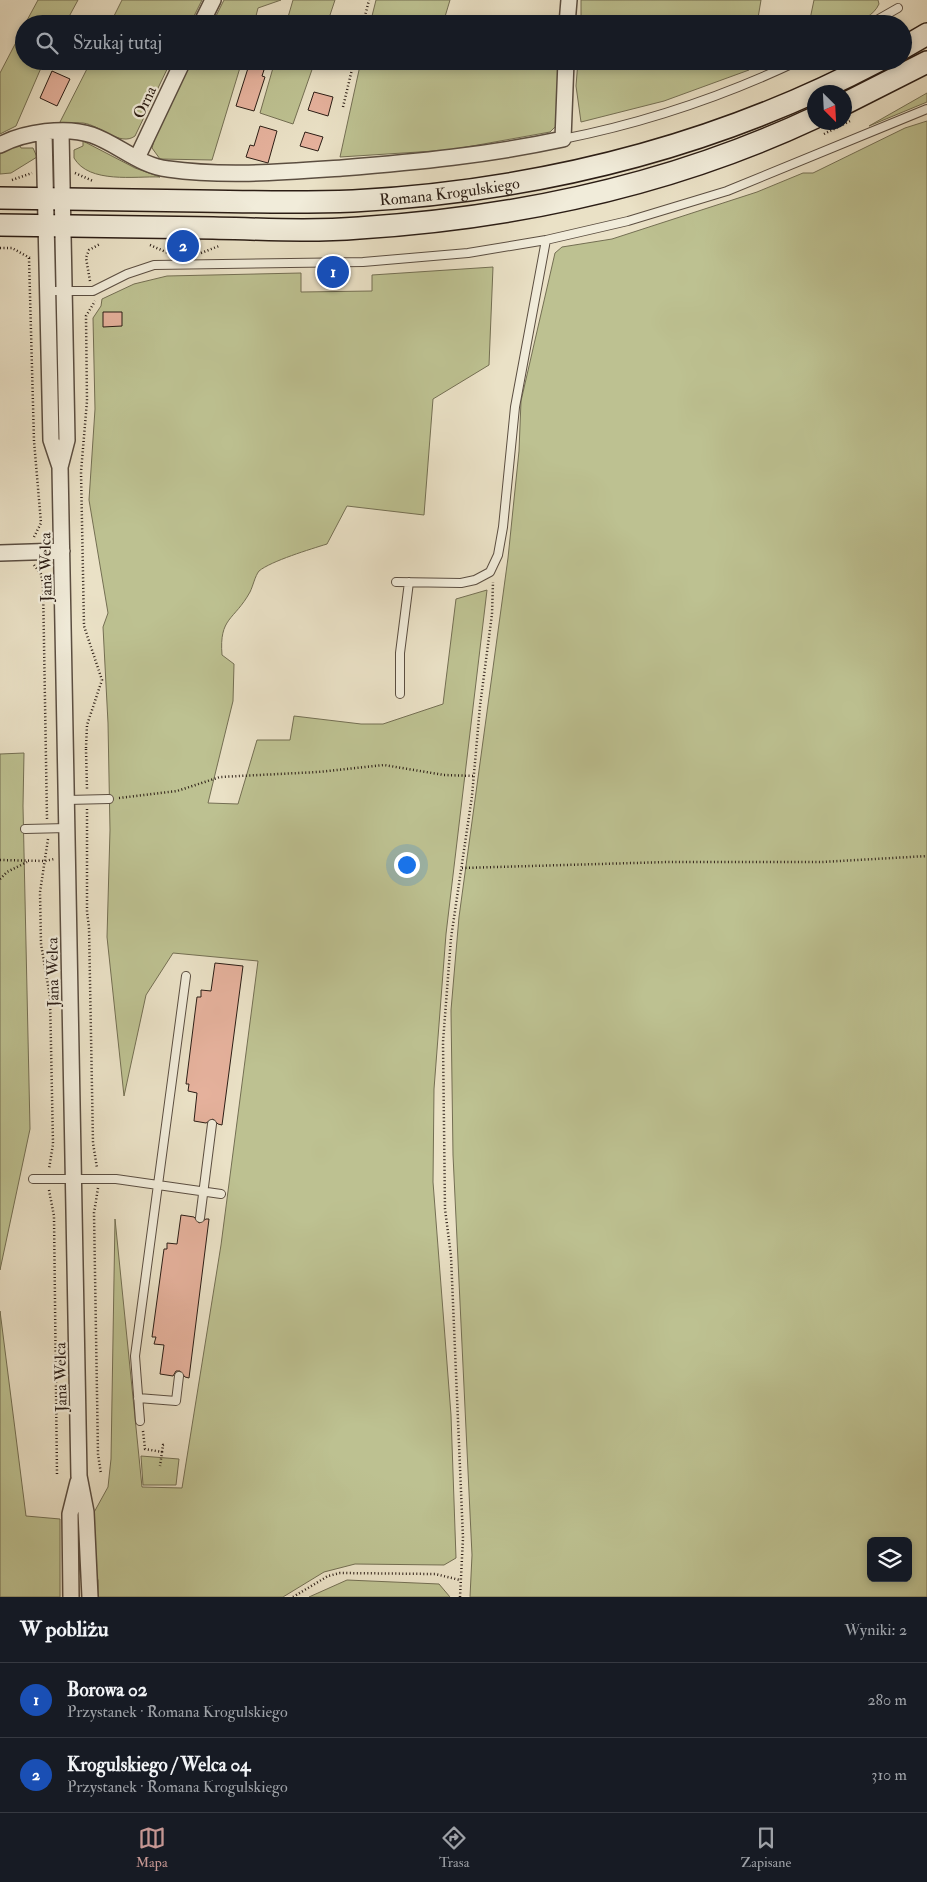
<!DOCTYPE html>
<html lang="pl">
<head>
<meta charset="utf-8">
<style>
  :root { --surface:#171b24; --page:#242831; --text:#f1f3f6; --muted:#9ea1a6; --line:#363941; --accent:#c59692 }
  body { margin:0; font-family:"IM FELL Double Pica",serif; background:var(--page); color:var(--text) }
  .controls { position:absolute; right:15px; bottom:15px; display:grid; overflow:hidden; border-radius:8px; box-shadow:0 2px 8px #0003 }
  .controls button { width:45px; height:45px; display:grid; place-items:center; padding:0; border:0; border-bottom:1px solid var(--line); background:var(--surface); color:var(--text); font:25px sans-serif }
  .compass { position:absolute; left:807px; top:85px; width:45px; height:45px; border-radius:50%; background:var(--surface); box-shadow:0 2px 8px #0003; rotate:156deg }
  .you { position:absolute; left:406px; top:864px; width:18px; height:18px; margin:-12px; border:4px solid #fff; border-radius:50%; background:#1a73e8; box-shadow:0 0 0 8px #1a73e833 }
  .badge { display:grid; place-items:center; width:32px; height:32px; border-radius:50%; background:var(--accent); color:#fff; font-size:16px; font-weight:700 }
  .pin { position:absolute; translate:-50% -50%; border:2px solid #fff; box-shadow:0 1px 5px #0006 }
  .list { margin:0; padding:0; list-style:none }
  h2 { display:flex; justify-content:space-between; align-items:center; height:65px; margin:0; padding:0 20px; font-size:21px }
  h2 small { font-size:16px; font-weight:400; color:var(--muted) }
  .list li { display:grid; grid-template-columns:32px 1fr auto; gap:15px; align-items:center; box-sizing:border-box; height:75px; padding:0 20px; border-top:1px solid var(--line) }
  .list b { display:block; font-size:19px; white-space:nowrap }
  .list p { margin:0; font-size:16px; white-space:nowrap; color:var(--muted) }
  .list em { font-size:16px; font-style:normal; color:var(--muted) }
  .icon { flex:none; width:28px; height:28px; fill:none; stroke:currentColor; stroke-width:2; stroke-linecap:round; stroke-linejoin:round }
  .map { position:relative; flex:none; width:927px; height:1597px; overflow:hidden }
  .search { position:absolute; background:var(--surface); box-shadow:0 2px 8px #0003; left:15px; right:15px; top:15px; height:55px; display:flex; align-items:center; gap:12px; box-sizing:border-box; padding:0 18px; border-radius:28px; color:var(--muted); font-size:19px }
  .sheet { height:215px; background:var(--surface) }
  nav { display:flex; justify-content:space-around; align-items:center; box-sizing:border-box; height:70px; border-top:1px solid var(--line); background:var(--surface); font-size:14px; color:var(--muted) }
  nav a { display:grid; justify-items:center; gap:2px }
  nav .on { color:var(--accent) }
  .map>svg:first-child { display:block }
  .green { fill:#bdc191; stroke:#746f53; fill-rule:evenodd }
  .building { fill:#e5b19c; stroke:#2b1d15 }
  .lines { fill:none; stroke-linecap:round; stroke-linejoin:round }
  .service-casing { stroke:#5b4e41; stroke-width:10 }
  .minor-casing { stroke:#5b4e41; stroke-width:18 }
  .secondary-casing { stroke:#2b1d15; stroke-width:24 }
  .path { stroke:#2b1d15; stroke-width:2.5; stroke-dasharray:1 2.5; stroke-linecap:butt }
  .service { stroke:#f1ecda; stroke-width:8 }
  .minor { stroke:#f1ecda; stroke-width:15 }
  .secondary { stroke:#f1ecda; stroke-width:21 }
  .labels { text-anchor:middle; stroke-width:4.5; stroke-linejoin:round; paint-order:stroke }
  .street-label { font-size:16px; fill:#2b1d15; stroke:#f1ecda }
</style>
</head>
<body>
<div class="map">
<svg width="927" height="1597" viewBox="0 0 927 1597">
  <rect width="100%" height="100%" fill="#eae1c6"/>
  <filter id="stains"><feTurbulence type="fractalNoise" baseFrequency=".004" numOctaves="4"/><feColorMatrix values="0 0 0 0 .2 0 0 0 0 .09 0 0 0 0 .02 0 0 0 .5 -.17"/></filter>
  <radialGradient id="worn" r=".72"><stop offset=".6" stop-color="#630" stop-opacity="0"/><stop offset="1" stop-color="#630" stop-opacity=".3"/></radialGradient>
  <path class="green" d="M38,0h40l-13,24h-40z
    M122,0h80l-12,24h-80z
    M224,0h57l-23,8 -4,16h-42z
    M293,0h42l-8,24h-41z
    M376,0h74l-6,20 19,4h-93z
    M581,0h180l-4,24h-176z
    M814,0h64l1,4c-11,24 -48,20 -70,20z
    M24,27v34h20l-28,65 -16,8v-61z
    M91,61h80l-36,75c-15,11 -35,-11 -52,-13 -8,-1 -17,1 -24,1z
    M192,61h50l-30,99 -52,-1 -8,-11c7,-31 25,-59 40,-87z
    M275,61h40l-22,63 -33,-11z
    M361,61h199l-2,63 -8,8 -100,18 -110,7z
    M578,61h172l-1,9 -85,31 -83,21 -5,-36z
    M927,93v9l-58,24z
    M927,121v1476h-457l2,-42 -19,-400 -2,-145 8,-93 49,-359 11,-107 2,-50 34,-148 7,-6 50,-8 145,-47 46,-19h10l92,-45zM871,1541h37v37h-37z
    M83,141l52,27 25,9c-25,-1 -71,7 -86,-19v-8l9,-4z
    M19,144l2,4h12l4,9 -26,16 -11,1v-20z
    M493,267l-4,98 -56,34 -9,116 -77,-9 -20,38c-16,5 -56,17 -68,27 -4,5 -6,15 -9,21 -16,29 -31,25 -28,63l12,9 -1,37 -25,102 30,1 19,-64h33l4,-24 67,8h22l60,-20 13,-105 31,-9 -41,344 -12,155 -1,93 18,233 5,143 -12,7 -89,-1 -31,8 -41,25h-185v-17l-5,-10 -1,-54 16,-29 3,-28 4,-240 27,268 40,1 39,-243 37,-284 -85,-8 -27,42 -22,101 -17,-159 3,-107 -2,-107 -5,-96 5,-14 -19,-113 6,-91 -2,-91 8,-12 1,-7 32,-15 33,-8 134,-3v19l71,-1v-16z
    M24,753l-1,53 7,323 -30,141v-516z
    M0,1311l26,205 34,3v78h-60z
    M141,1456l38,3 -3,26h-33z
    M347,1580l92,4 11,13h-141z"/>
  <path class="building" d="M249,65l15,5 -2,6 3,1 -11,34 -18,-5z
    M52,71l18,8 -13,27 -17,-8z
    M314,92l19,5 -5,19 -20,-6z
    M260,126l17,5 -9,32 -22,-6 4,-12 4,1z
    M305,132l18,5 -5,14 -18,-5z
    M103,312h19v14l-19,1z
    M215,963l28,3 -21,159 -4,-1 -5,-5 -7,4 -12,-2 3,-28 -9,-2 1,-7h-3l11,-87h4v-7l10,1z
    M181,1215l13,2 5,6 7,-4h3l-20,159 -4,-1 -5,-6h-4l-3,5 -13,-2 4,-29 -10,-1 2,-7h-4l12,-88h3v-6l10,1z"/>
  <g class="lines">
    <g class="service-casing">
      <path id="service" d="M870,24l28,-16
        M563,139c81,-16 161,-43 235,-78
        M49,291h44l34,-17 27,-9 209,-3 105,-9 78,-13 82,-19 99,-30 200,-82
        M396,582l65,1 14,-3 15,-8 8,-17 5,-28 12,-120 31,-167
        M400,694v-41l9,-71
        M67,800l42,-1
        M25,829l42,-1
        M33,1179h83l105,15
        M200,1218l12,-94
        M138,1398l38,3 3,-25
        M140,1421l-5,-65 51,-380"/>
    </g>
    <g class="minor-casing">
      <path id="minor" d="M201,24l12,-24
        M567,24l2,-24
        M44,132l7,308 9,27
        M61,132l6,308 -7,27 19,1009 7,36 4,85
        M0,145c24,-13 66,-19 92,-10 26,9 48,31 76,34 57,8 116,3 174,-1 74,-6 147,-13 221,-29l3,-78
        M137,158l46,-97
        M0,553l62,-2
        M71,1597l-1,-83 8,-32"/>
    </g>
    <g class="secondary-casing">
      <g id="secondary">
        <path d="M903,48l24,-14"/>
        <path d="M844,104l83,-42"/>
        <path id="s1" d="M0,198c66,1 133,2 199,3 51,1 103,2 154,0 183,-10 362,-54 525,-140"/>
        <path d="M0,225c71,1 142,2 213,3 48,1 97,4 146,0 157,-10 312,-43 455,-110"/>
      </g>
    </g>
    <path class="path" d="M363,24l6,-24
      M343,107l11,-46
      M824,134l26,-13
      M75,173l18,8
      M12,180l20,-7
      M150,245l18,8
      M0,248h12l18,10
      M201,253l18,-7
      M29,258l5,183 7,82 -7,14
      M90,281l-4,-23 3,-8 11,-6
      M34,565l7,9 2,10 4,235
      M86,748l1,-23 15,-45 -18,-54 -2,-104 -1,-50 6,-71 -1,-85 9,-15
      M86,749l1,40
      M119,798l58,-7 43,-14 98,-5 66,-7 60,10 30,1
      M87,809v103l2,15 4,216 4,25
      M48,839l-8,53 1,52 9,53 3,147 -4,25
      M0,860l45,1 9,-2
      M462,868l206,-6h154l105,-6
      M0,879l7,-7 20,-10
      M98,1188l-4,25 4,241 3,20
      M49,1190l5,26 3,259
      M143,1431l2,18 17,3 -2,14
      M162,1452l1,-7 3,-1
      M293,1597l35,-21 12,-3 95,1 25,6
      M460,1597l3,-59 -12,-282 -6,-47 -2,-167 8,-104 21,-142 8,-90 12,-92 1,-32"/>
    <use href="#service" class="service"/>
    <use href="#minor" class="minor"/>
    <use href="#secondary" class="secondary"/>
  </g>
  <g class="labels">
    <g class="street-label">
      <text transform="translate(144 102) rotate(-65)" y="6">Orna</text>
      <text dy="6" stroke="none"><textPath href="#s1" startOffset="450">Romana Krogulskiego</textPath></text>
      <text transform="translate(45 567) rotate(-91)" y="6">Jana Welca</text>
      <text transform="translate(52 972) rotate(-91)" y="6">Jana Welca</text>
      <text transform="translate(60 1377) rotate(-91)" y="6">Jana Welca</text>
    </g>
  </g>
  <rect width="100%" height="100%" filter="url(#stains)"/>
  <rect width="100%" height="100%" fill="url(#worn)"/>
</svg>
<div class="controls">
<button><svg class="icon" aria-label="layers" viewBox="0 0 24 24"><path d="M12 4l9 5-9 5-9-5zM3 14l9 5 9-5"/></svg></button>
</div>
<svg class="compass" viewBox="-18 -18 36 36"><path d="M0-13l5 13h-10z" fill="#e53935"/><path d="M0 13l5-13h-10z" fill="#9ea1a6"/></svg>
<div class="you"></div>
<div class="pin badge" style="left:333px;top:272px;background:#1a4fb4">1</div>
<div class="pin badge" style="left:183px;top:246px;background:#1a4fb4">2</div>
<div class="search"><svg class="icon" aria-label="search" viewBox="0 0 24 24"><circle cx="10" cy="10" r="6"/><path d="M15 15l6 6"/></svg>Szukaj tutaj</div>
</div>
<section class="sheet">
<h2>W pobliżu<small>Wyniki: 2</small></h2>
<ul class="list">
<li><span class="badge" style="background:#1a4fb4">1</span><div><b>Borowa 02</b><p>Przystanek · Romana Krogulskiego</p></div><em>280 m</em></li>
<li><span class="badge" style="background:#1a4fb4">2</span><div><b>Krogulskiego / Welca 04</b><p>Przystanek · Romana Krogulskiego</p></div><em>310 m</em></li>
</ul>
</section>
<nav>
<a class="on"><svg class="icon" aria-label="map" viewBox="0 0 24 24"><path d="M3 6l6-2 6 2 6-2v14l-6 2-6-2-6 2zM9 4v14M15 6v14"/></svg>Mapa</a>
<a><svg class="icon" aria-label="directions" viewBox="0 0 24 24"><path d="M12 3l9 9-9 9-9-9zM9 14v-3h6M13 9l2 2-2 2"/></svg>Trasa</a>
<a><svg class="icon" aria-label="saved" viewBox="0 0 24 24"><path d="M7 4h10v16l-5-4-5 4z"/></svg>Zapisane</a>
</nav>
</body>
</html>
